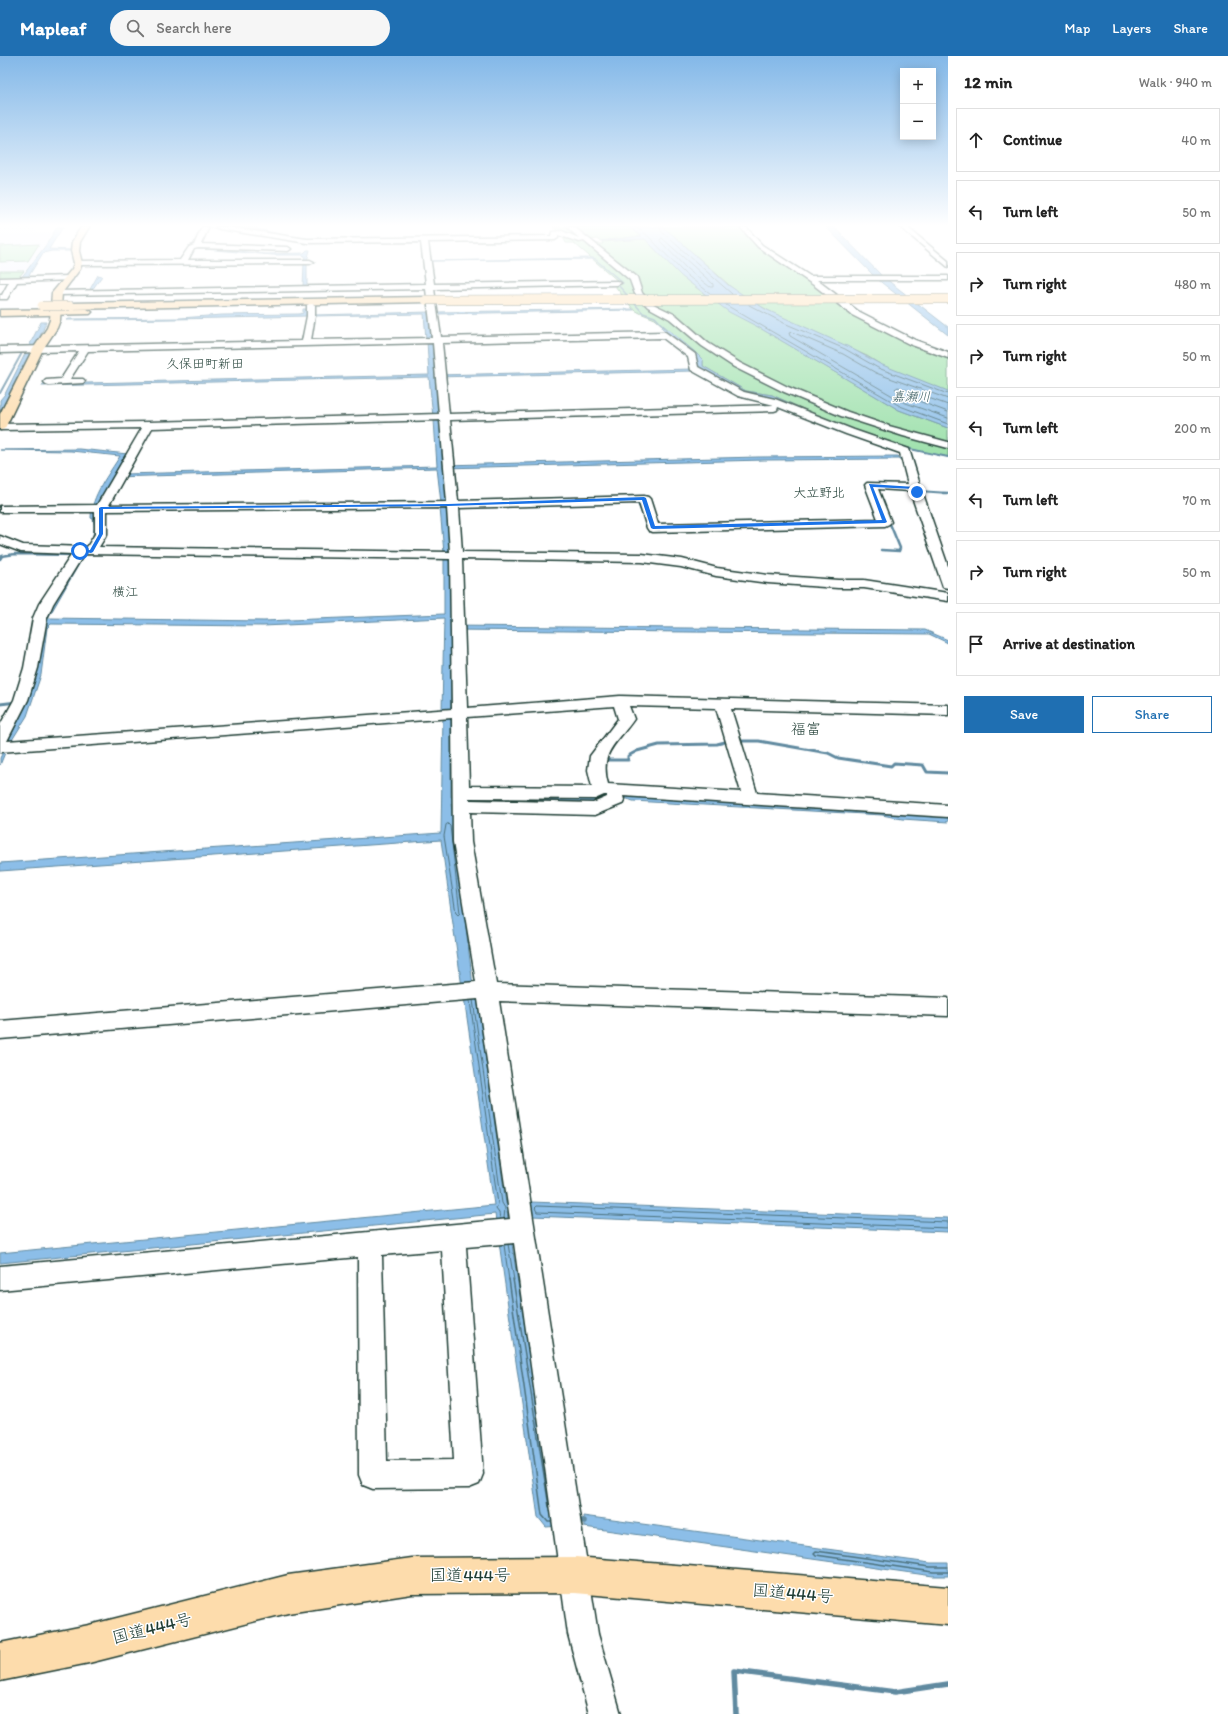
<!DOCTYPE html>
<html lang="en">
<head>
<meta charset="utf-8">
<style>
  :root { --surface:#fff; --page:#f6f6f6; --text:#222; --muted:#767676; --line:#e0e0e0; --accent:#1f6fb2 }
  body { margin:0; font-family:Itim,"Klee One",sans-serif; background:var(--page); color:var(--text) }
  .controls { position:absolute; right:12px; top:12px; display:grid; overflow:hidden; border-radius:0px; box-shadow:0 2px 10px #0003 }
  .controls button { width:36px; height:36px; display:grid; place-items:center; padding:0; border:0; border-bottom:1px solid var(--line); background:var(--surface); color:var(--text); font:20px sans-serif }
  .stop { position:absolute; width:12px; height:12px; margin:-9px; border:3px solid #1a73e8; border-radius:50%; background:#fff }
  .stop.end { background:#1a73e8; border-color:#fff; box-shadow:0 1px 4px #0008 }
  .list { margin:0; padding:0; list-style:none }
  h2 { display:flex; justify-content:space-between; align-items:center; height:52px; margin:0; padding:0 16px; font-size:17px }
  h2 small { font-size:13px; font-weight:400; color:var(--muted) }
  .list li { display:grid; grid-template-columns:26px 1fr auto; gap:12px; align-items:center; box-sizing:border-box; height:64px; margin:0 8px 8px; padding:0 8px; border:1px solid var(--line); border-radius:0px }
  .list b { display:block; font-size:15px; white-space:nowrap }
  .list em { font-size:13px; font-style:normal; color:var(--muted) }
  .actions { display:flex; gap:8px; padding:12px 16px }
  .actions a { flex:1; padding:9px 0; border:1px solid var(--accent); border-radius:0px; text-align:center; font-size:14px; color:var(--accent) }
  .actions .main { background:var(--accent); color:#fff }
  .icon { flex:none; width:22px; height:22px; fill:none; stroke:currentColor; stroke-width:2; stroke-linecap:round; stroke-linejoin:round }
  .map { position:relative; flex:none; width:948px; height:1658px; overflow:hidden }
  header { display:flex; align-items:center; gap:24px; box-sizing:border-box; height:56px; padding:0 20px; background:var(--accent); color:#fff }
  header strong { font-size:19px }
  nav { display:flex; gap:22px; margin-inline-start:auto; font-size:14px }
  .search { width:280px; height:36px; background:var(--page); display:flex; align-items:center; gap:10px; box-sizing:border-box; padding:0 14px; border-radius:22px; color:var(--muted); font-size:15px }
  main { display:flex }
  aside { flex:1; background:var(--surface) }
  .map>svg:first-child { display:block }
  .built { fill:#eff1fd }
  .green { fill:#9de0ab; stroke:#5e8e70 }
  .water { fill:#8cbee8; stroke:#608aa0 }
  .lines { fill:none; stroke-linecap:round; stroke-linejoin:round }
  .shore-far1 { stroke:#4b717c; stroke-width:1 }
  .shore { stroke:#4b717c; stroke-width:1.5 }
  .stream-far4 { stroke:#608aa0; stroke-width:1.5 }
  .stream-far3 { stroke:#608aa0; stroke-width:2 }
  .stream-far2 { stroke:#608aa0; stroke-width:2.5 }
  .stream-far1 { stroke:#608aa0; stroke-width:3 }
  .stream { stroke:#608aa0; stroke-width:5.5 }
  .minor-casing { stroke:#1f3d34; stroke-width:3 }
  .major-casing { stroke:#1f3d34; stroke-width:3 }
  .highway-casing { stroke:#1f3d34; stroke-width:3 }
  .minor { fill:#fff; fill-rule:evenodd }
  .major { fill:#fddcac; fill-rule:evenodd }
  .highway { fill:#fddcac; fill-rule:evenodd }
  .highway-bridge-casing { stroke:#1f3d34; stroke-width:10; stroke-linecap:butt }
  .highway-bridge { stroke:#fddcac; stroke-width:9 }
  .route { fill:#1a73e8 }
  .labels { text-anchor:middle; stroke-width:3; stroke-linejoin:round; paint-order:stroke }
  .far-quarter-label { font-size:13px; fill:#1f3d34; stroke:#fff }
  .far-water-label { font-size:13px; font-style:italic; fill:#3a5d61; stroke:#fff }
  .far-neighbourhood-label { font-size:13px; fill:#1f3d34; stroke:#fff }
  .neighbourhood-label { font-size:15px; fill:#1f3d34; stroke:#fff }
  .near-street-label { font-size:17px; fill:#1f3d34; stroke:#fff }
</style>
</head>
<body>
<header>
<strong>Mapleaf</strong>
<div class="search"><svg class="icon" aria-label="search" viewBox="0 0 24 24"><circle cx="10" cy="10" r="6"/><path d="M15 15l6 6"/></svg>Search here</div>
<nav><a>Map</a><a>Layers</a><a>Share</a></nav>
</header>
<main>
<div class="map">
<svg width="948" height="1658" viewBox="0 0 948 1658">
  <rect width="100%" height="100%" fill="#fff"/>
  <filter id="ink" filterUnits="userSpaceOnUse"><feTurbulence type="fractalNoise" baseFrequency=".025" numOctaves="2"/><feDisplacementMap in="SourceGraphic" scale="8" xChannelSelector="R" yChannelSelector="G"/><feConvolveMatrix kernelMatrix="1 2 1 2 8 2 1 2 1" color-interpolation-filters="sRGB"/></filter>
  <g filter="url(#ink)">
    <path class="built" d="M0,171h35l-2,4 9,2 11,-1 -7,13 -26,33h-20z"/>
    <path class="green" d="M553,171h75l14,9 -41,5 -4,-2 -6,1 6,4h6l-1,-2 43,-3 36,37 30,23 188,111 49,18v29l-38,-8 -66,-22 -72,-32 -26,-4 -43,-25v-6l-48,-41 -15,-6 -7,-4 -18,-23 4,-4 -45,-39h-8l-5,-10z
      M662,171h78l18,19 91,63 99,47v50l-81,-50 -82,-36 -47,-27 -65,-58z
      M39,188l-11,17 -28,1v-16z
      M0,215h24l-6,7h-18z"/>
    <path class="water" d="M57,171h6l-14,22 22,1 -1,1h-18l-9,2 -15,24 -7,1 25,-33z
      M628,171h34l11,8 55,50 37,24 82,37 33,18 68,27v37l-49,-18 -141,-83 -29,-15 -48,-36 -36,-37 -44,2 41,-5z
      M826,171h8l49,50h-8z
      M192,192h21l51,6 40,-1 3,-3h3l-3,11h-3l1,-5 -3,-1h-29z
      M593,202l3,1 -165,2 159,-3z
      M304,207h3v25l-218,3 9,-16 4,1 -10,14 211,-4z
      M877,223h9l62,48v8z
      M303,253h4v7c-79,2 -160,4 -240,4l2,-1 111,-1 42,-3 77,-1 4,-1z
      M633,253l1,1 -197,4v-2z
      M430,256l1,2h-2l2,25h-5l-2,-25 -110,2 -1,-1z
      M41,266h5l-3,8 -43,83v-13l5,-6z
      M663,269l32,27 8,8v6l43,25 26,4 45,21 -47,-18 -31,-8 -40,-23c-3,-17 -24,-28 -37,-39z
      M427,285h5l3,34 257,-6 3,2 -260,6 4,40h-6l-4,-40 -387,9 1,-2 386,-9z
      M434,364h5l5,45 314,-8 140,-1 2,3 -136,1 -320,8 3,35h-6l-4,-35 -324,9 -14,29 -2,27 -49,85 216,3 180,-7v-61l-4,-45h-6l14,-2 3,47v73l474,4 23,10v3l-19,-9 -478,-4v81h-9l2,-93 -181,8 -212,-2 -4,4 -6,47 -14,41 -20,32 -7,17v-7l25,-51 13,-41 7,-48 5,-12 41,-65c3,-8 4,-14 2,-22l-2,-1c0,-22 18,-44 29,-62l-49,-5 -71,-1 79,-1 49,5 -4,20 313,-8z
      M443,660h8v81l4,1v6h-4l22,182 -11,1 -21,-147 -441,31v-8l441,-30z
      M620,737l328,22v7l-46,-3 -20,-4 -249,-14c-18,-8 -27,3 -45,4 -40,1 -80,-3 -120,-4v-5l124,2z
      M477,940l29,208 4,-1 2,9h-5l45,292 8,22 -14,1 -8,-10 -43,-303 -495,49v-10l494,-48 -30,-208z
      M531,1146l417,16v14l-416,-16z
      M583,1460l347,47h18v13h-15l-349,-49z"/>
    <g class="lines">
      <path class="shore-far1" d="M635,171l13,9 36,37 27,21
        M660,171l1,4 71,63
        M662,182l51,46v3h-3l-23,-18 -27,-28z
        M726,249l174,101 48,18
        M749,249l35,18 61,26 33,19 70,26
        M948,343l-72,-26 -33,-19 -51,-22 -3,1 1,3 113,66 45,16
        M948,349l-50,-18 -3,2 10,7 43,16
        M448,768l2,2 10,87 -2,2 -2,-2 -12,-77 2,-11z
        M473,944l29,203 3,5 -1,11
        M470,945l28,203 -2,5 3,4 1,6
        M948,1166l-411,-16 -2,2 2,4 411,16
        M508,1188l6,36
        M504,1189l5,35"/>
      <path class="shore" d="M509,1223l33,236 6,7h4
        M513,1223l36,228
        M948,1511h-18l-114,-16 -2,2 2,2 117,17h15"/>
      <path class="stream-far4" d="M207,171l9,2
        M248,171l40,9
        M293,181l18,2
        M596,204l27,23 -5,2 25,28 12,4 11,12"/>
      <path class="stream-far3" d="M0,337l23,-42h-2
        M846,372l64,21 38,8
        M919,435l29,2"/>
      <path class="stream-far2" d="M943,437h5
        M634,447h4l5,12
        M881,494l18,1 1,-3 -12,-29
        M0,503l2,-3 13,-2 61,1"/>
      <path class="stream-far1" d="M0,648l17,-2
        M737,685h22l69,12 10,5 53,8 3,-3 29,2 4,7 21,1
        M603,704h25v-4l9,-5 22,-6 58,-1 12,-3"/>
      <path class="stream" d="M575,1465h9
        M736,1658l-2,-43 161,21 53,-8"/>
      <g class="minor-casing">
        <path id="minor" d="M202,171h6v2l-7,15 87,3 3,2 -3,2 -90,-3 -4,1 -6,11h122l4,2 -4,2 -232,1 -4,-2 4,-2 102,-1 9,-13 5,-2z
          M216,171h12l79,12 244,-3 1,-4 10,-1 17,7 -12,-11h7l63,50 5,16 11,11 23,11 32,28 32,20 48,24 60,25 41,14 59,16v6l-45,-12 -62,-20 -59,-25 -48,-24 -32,-21 -32,-27 -22,-12 -13,-13 -5,-14 -46,-39 -5,1 -21,-7v3l-3,2 -127,2 6,42 183,-3 4,2 -4,2 -183,4 7,48 224,-5 30,22 3,13 46,25 31,7 79,31 55,19 12,39 27,78v22l-5,-1 -1,-3 -32,-93 -32,-2 13,33 -2,2 -4,2 -232,6 -4,-1 -2,-3 -8,-25 -180,5 3,44 180,2 40,5 35,9 51,7 70,5h26l84,13v8l-84,-13h-26l-70,-5 -52,-7 -35,-9 -39,-5 -180,-3 5,149 153,-12 328,9v10l-217,-6 26,84 191,12v12l-325,-21 1,4 -2,4 -27,11 -125,-3 1,30 25,142 452,14v18l-449,-15 99,633 23,80h-32l-21,-80 -54,-391 -48,4 17,227 -4,10 -10,4 -96,1 -10,-4 -4,-10 -1,-218 -358,33v-24l510,-47 -32,-220 -478,40v-18l476,-39 -23,-140 -1,-124 -452,34v-27l14,-25 10,-32 9,-50 6,-14 33,-50 -51,-2 -21,-8v-8l23,9 64,2 8,-13v-22h-95v-6l97,-1 45,-77 -142,2v-6l149,-2 290,-8 -6,-71 -345,8 -18,28h13l2,2 -2,2 -34,2 -3,-1 -2,-2 2,-2 15,-1 18,-28 -79,2v-6l302,-6 5,-25v-11l4,-2 4,2v11l-4,24 121,-2 -6,-49 -369,6 -4,-2 4,-2 369,-7 -5,-42 -114,1 -88,-14zM663,282l25,19 3,13 47,26 36,9 -325,9 -7,-71zM778,351l68,27 54,19 8,31 -41,-1 -2,2 13,34 -220,5 -8,-25 -2,-2 -4,-1 -186,5 -8,-81 324,-9 3,-1zM440,364l7,82 -338,3 43,-77zM447,452l3,44 -351,-5 8,-13v-23zM84,498l366,5 2,150 -445,32 21,-41 10,-32 9,-50 6,-14zM614,650l4,13 -28,37 -2,14 4,17 -123,-1 -2,-69zM629,650l87,2 25,84 -133,-8c-9,-33 9,-40 26,-65zM604,739h3v2l-14,6 -124,-3v-2l126,1zM442,1194l12,210 -67,1 -5,-206z
          M740,171h6l16,18 48,31h138v4h-131l41,31 57,29 33,12v6l-39,-14 -57,-29 -37,-29 -57,-39z
          M900,171h7l41,34v6z
          M69,220l4,2 -1,2 -55,2 -10,17h-7v-4h2l7,-13h-9v-4z"/>
      </g>
      <g class="major-casing">
        <path id="major" d="M81,171h8l-9,15 -1,9 3,12 -2,6 -18,24 -2,27 -3,8 -14,21 -37,77 -2,3 -4,1v-16l33,-65 14,-21 3,-8 2,-27 20,-24 2,-6 -3,-12 1,-9z"/>
      </g>
      <g class="highway-casing">
        <path id="highway" d="M426,241l3,1 2,2 -2,2 -359,7 -5,-3 5,-3z
          M87,253l5,3 -2,2 -90,2v-6z
          M575,1501l373,30v38l-373,-32 -163,1 -124,19 -199,50 -89,18v-38l89,-18 199,-50 124,-17z"/>
      </g>
      <use href="#minor" class="minor"/>
      <use href="#major" class="major"/>
      <use href="#highway" class="highway"/>
      <g class="highway-bridge-casing">
        <path id="highway-bridge" d="M426,244l522,-1
          M42,250h28"/>
      </g>
      <use href="#highway-bridge" class="highway-bridge"/>
    </g>
  </g>
  <linearGradient id="sky" x2="0" y2="1"><stop stop-color="#83b8e8"/><stop offset="0.42" stop-color="#fff"/><stop offset="1" stop-color="#fff" stop-opacity="0"/></linearGradient>
  <rect width="948" height="403" fill="url(#sky)"/>
  <path class="route" d="M869,428l46,3 4,5 -3,1 -2,-4 -41,-2 14,35 -2,1 -232,6 -2,-1 -9,-28 -194,6 -345,3v25l-10,18 -2,1 -13,-2 12,-1 9,-16v-26l2,-1 347,-3 196,-7 2,1 9,28 227,-6z"/>
  <g class="labels">
    <g class="far-quarter-label">
      <text x="205" y="312">久保田町新田</text>
    </g>
    <g class="far-water-label">
      <text x="911" y="345">嘉瀬川</text>
    </g>
    <g class="far-neighbourhood-label">
      <text x="819" y="441">大立野北</text>
      <text x="125" y="540">横江</text>
    </g>
    <g class="neighbourhood-label">
      <text x="806" y="678">福富</text>
    </g>
    <g class="near-street-label">
      <text x="470" y="1525">国道444号</text>
      <text transform="translate(793 1537) rotate(5)" y="6">国道444号</text>
      <text transform="translate(152 1572) rotate(-14)" y="6">国道444号</text>
    </g>
  </g>
</svg>
<div class="controls">
<button>+</button>
<button>−</button>
</div>
<div class="stop" style="left:80px;top:495px"></div>
<div class="stop end" style="left:917px;top:436px"></div>
</div>
<aside>
<h2>12 min<small>Walk · 940 m</small></h2>
<ul class="list">
<li><svg class="icon" aria-label="ahead" viewBox="0 0 24 24"><path d="M12 20V5M6 11l6-6 6 6"/></svg><div><b>Continue</b></div><em>40 m</em></li>
<li><svg class="icon" aria-label="left" viewBox="0 0 24 24"><path d="M17 20v-9H6M10 6l-5 5 5 5"/></svg><div><b>Turn left</b></div><em>50 m</em></li>
<li><svg class="icon" aria-label="right" viewBox="0 0 24 24"><path d="M7 20v-9h11M14 6l5 5-5 5"/></svg><div><b>Turn right</b></div><em>480 m</em></li>
<li><svg class="icon" aria-label="right" viewBox="0 0 24 24"><path d="M7 20v-9h11M14 6l5 5-5 5"/></svg><div><b>Turn right</b></div><em>50 m</em></li>
<li><svg class="icon" aria-label="left" viewBox="0 0 24 24"><path d="M17 20v-9H6M10 6l-5 5 5 5"/></svg><div><b>Turn left</b></div><em>200 m</em></li>
<li><svg class="icon" aria-label="left" viewBox="0 0 24 24"><path d="M17 20v-9H6M10 6l-5 5 5 5"/></svg><div><b>Turn left</b></div><em>70 m</em></li>
<li><svg class="icon" aria-label="right" viewBox="0 0 24 24"><path d="M7 20v-9h11M14 6l5 5-5 5"/></svg><div><b>Turn right</b></div><em>50 m</em></li>
<li><svg class="icon" aria-label="arrive" viewBox="0 0 24 24"><path d="M6 21V4h12l-3 4 3 4H6"/></svg><div><b>Arrive at destination</b></div></li>
</ul>
<div class="actions"><a class="main">Save</a><a>Share</a></div>
</aside>
</main>
</body>
</html>
